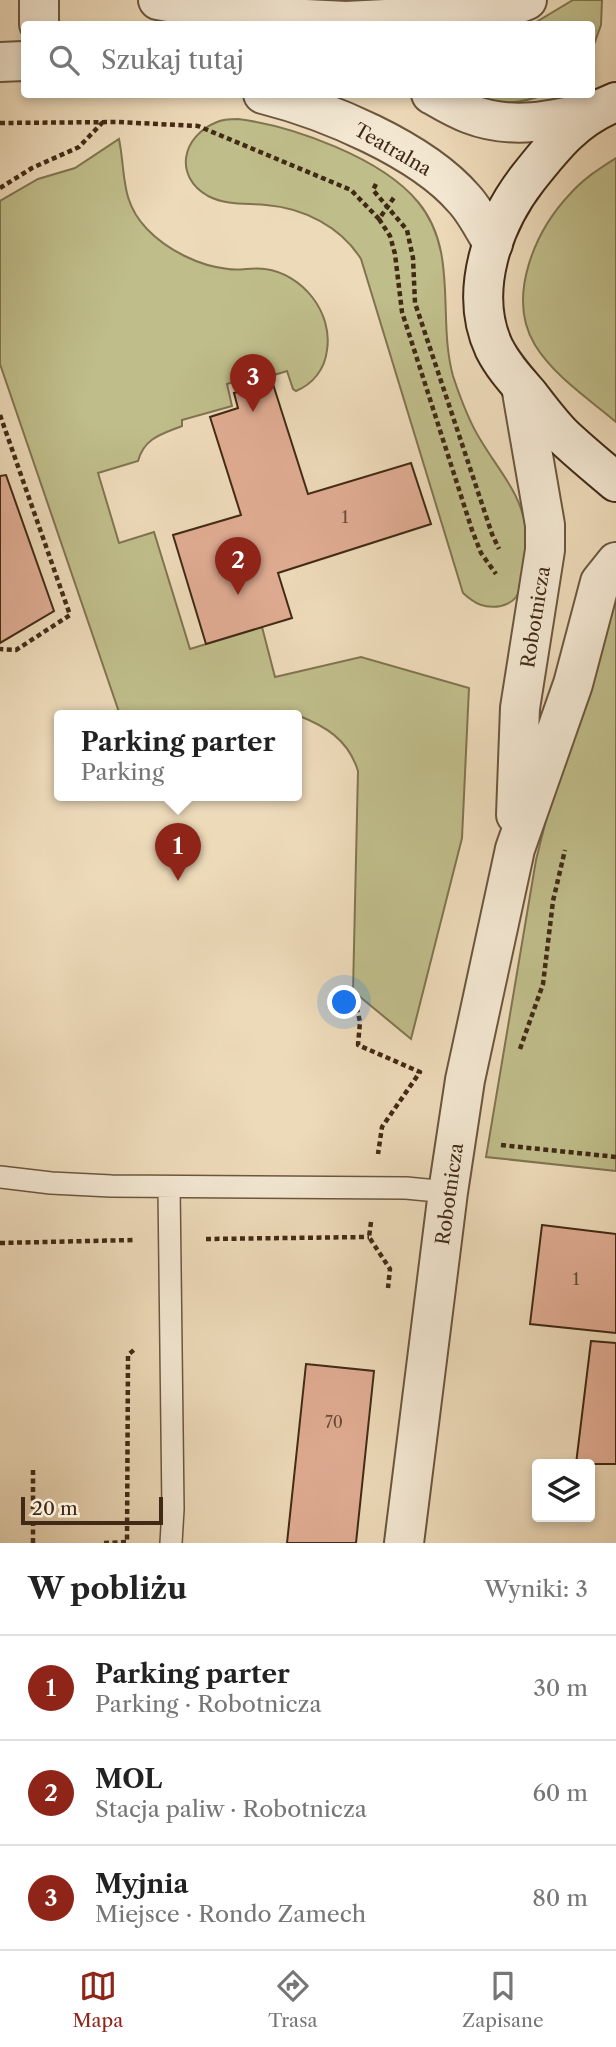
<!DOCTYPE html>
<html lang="pl">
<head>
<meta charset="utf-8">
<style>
  :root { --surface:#fff; --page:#f6f6f6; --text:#222; --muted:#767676; --line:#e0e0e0; --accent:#8f2418 }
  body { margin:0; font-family:"Libre Caslon Text",serif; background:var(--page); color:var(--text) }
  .controls { position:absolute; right:21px; bottom:21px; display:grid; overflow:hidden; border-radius:7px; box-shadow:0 4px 10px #0003 }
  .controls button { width:63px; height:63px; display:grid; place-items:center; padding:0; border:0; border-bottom:2px solid var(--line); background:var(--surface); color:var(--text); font:35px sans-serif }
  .scale { position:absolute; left:21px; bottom:18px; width:142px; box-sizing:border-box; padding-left:7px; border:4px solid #412a15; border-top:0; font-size:19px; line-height:24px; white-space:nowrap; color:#412a15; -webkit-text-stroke:5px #f3e7d2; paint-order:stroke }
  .you { position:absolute; left:345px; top:1003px; width:24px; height:24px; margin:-18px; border:5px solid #fff; border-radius:50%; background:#1a73e8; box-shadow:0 0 0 10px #1a73e833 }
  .badge { display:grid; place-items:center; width:46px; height:46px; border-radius:50%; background:var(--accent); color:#fff; font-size:23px; font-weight:700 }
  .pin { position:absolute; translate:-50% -58px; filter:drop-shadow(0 2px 4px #0008) }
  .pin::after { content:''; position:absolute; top:37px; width:24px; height:21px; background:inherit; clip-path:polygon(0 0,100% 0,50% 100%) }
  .popup { position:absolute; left:54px; top:710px; width:248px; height:91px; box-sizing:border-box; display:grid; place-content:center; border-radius:7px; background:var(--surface); filter:drop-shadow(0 2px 5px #0005); font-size:23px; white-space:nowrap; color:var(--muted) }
  .popup b { font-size:26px; color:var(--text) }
  .popup::after { content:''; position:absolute; left:50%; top:100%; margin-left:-14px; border:14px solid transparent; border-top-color:var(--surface) }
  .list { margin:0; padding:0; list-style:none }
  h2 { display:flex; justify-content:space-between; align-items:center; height:91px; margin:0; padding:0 28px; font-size:30px }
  h2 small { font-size:23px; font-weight:400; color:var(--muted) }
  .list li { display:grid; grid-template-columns:46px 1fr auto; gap:21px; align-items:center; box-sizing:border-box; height:105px; padding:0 28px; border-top:2px solid var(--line) }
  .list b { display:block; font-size:26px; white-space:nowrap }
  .list p { margin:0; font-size:23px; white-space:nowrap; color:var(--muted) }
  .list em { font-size:23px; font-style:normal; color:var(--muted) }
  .icon { flex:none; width:38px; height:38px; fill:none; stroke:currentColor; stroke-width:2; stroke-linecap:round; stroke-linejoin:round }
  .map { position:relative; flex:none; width:616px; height:1543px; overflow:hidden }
  .search { position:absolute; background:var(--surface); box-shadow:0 4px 10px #0003; left:21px; right:21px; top:21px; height:77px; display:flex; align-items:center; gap:18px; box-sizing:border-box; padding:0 24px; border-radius:7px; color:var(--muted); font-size:26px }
  .sheet { height:406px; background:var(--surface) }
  nav { display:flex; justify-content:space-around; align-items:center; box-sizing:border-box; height:98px; border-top:2px solid var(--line); background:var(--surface); font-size:19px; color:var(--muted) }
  nav a { display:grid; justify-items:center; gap:4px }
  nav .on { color:var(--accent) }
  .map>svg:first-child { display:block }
  .green { fill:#bfbd8a; stroke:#807450; stroke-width:2 }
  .building { fill:#e0ac93; stroke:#412a15; stroke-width:2 }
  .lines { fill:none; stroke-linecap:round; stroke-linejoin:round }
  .service-casing { stroke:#6c563e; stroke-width:24 }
  .minor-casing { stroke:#6c563e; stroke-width:42 }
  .tertiary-casing { stroke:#6c563e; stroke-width:42 }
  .secondary-casing { stroke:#412a15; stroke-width:42 }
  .path { stroke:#412a15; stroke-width:4.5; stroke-dasharray:5 3.5; stroke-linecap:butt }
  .service { stroke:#f3e7d2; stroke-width:21 }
  .minor { stroke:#f3e7d2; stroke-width:38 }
  .tertiary { stroke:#f3e7d2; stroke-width:38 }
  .secondary { stroke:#f3e7d2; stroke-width:38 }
  .labels { text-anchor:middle; stroke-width:5; stroke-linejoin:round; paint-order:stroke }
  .number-label { font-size:16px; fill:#694a34 }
  .street-label { font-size:19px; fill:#412a15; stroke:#f3e7d2 }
</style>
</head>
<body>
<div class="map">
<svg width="616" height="1543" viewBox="0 0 616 1543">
  <rect width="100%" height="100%" fill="#eddab9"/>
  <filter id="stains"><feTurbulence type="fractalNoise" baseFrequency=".00286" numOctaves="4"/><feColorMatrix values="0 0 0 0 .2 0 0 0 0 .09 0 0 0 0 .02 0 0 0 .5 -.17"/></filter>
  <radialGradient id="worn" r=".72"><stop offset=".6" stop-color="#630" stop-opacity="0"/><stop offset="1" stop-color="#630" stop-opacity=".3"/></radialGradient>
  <path class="green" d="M573,0h29l-1,25 -9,25v-26h-59z
    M477,95h66c-26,10 -42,8 -69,6z
    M238,119c55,7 144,39 180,83 41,49 19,116 35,174 7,21 15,44 27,63 20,34 41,53 47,94 1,6 3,14 3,21 -1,8 -5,18 -7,26 -4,13 -6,22 -22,26 -16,3 -26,-2 -38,-13l-102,-334c-20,-32 -57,-51 -95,-54 -20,-2 -38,1 -58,-9 -35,-20 -26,-60 9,-74 6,-3 14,-3 21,-3z
    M119,139c7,35 1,62 28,90 20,21 52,37 81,40 12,2 25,-2 37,0 38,5 68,44 62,81 -2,19 -14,34 -31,41l-3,-2 -6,-18 -13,4 -4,-4 -43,13 5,22 -50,14v6c-20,8 -38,12 -44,35l-40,12 21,70 35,-11 36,117 72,-22 13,50 86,-20 108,31 -7,150 -51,201 -58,-48 5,-220c-10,-32 -33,-45 -61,-56h-177l-120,-351v-163l38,-22 37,-11z
    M616,158v264c-27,-23 -62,-46 -81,-77 -29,-48 0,-114 35,-151 13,-15 30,-26 46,-36z
    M616,595v576l-130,-14 50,-297 12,-48z"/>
  <path class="building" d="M272,381l36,113 103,-31 20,61 -153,49 14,45 -86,26 -33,-109 68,-20 -31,-98 28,-9 -4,-15z
    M6,475l48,136 -54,32v-167z
    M542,1225l74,9v99l-86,-9z
    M591,1341l25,2v121h-40z
    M306,1364l68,7 -18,172h-69z"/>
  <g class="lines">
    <g class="service-casing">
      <path id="service" d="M0,1177l51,6 60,3 295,2 42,4
        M169,1187l4,322 -2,34"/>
    </g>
    <g class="minor-casing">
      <path id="minor" d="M39,24v-24
        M516,815l4,-107 25,-158v-25l-24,-139
        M404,1543l44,-351 17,-112 50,-231 58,-165 27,-102 16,-20"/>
    </g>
    <g class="tertiary-casing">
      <path id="tertiary" d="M158,0l87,16 22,8
        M245,16l101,5 119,-6 42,-7 20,-8
        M0,62l24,-1
        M263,94c63,16 158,55 201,105 12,13 20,30 29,45
        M431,94c12,7 25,15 39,20 41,16 84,7 124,-4"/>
    </g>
    <g class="secondary-casing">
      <path id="secondary" d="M616,102c-40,15 -62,43 -88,76 -35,45 -60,114 -34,170 9,18 22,32 35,47 11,14 22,29 34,41 17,16 35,31 53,46"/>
    </g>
    <path class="path" d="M0,123l117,-1 81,4 153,64 28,29 16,-23
      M376,184l-3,6 34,40 6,28 2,45 77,231 7,15
      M0,188l32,-20 47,-21 24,-25
      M379,219l11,17 5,18 7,58 70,218 9,23 15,21
      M0,415l70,200 -54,35 -16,-1
      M353,991l7,31 -2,23 62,27 -38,55 -4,27
      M520,1049l23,-65 10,-83 12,-51
      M501,1145l115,12
      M371,1222l-2,15 21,32 -2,19
      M206,1239l163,-2
      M0,1243l134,-3
      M33,1470v73
      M104,1543l23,-1 1,-187 7,-6"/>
    <use href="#service" class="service"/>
    <use href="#minor" class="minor"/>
    <use href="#tertiary" class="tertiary"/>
    <use href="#secondary" class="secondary"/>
  </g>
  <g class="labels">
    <g class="number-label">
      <text x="345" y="523">1</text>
      <text x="576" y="1285">1</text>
      <text x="334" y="1428">70</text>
    </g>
    <g class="street-label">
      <text transform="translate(393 149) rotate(30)" y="7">Teatralna</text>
      <text transform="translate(535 617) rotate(-81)" y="7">Robotnicza</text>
      <text transform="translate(449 1194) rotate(-82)" y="7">Robotnicza</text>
    </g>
  </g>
  <rect width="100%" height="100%" filter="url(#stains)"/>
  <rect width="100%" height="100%" fill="url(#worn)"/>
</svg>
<div class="controls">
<button><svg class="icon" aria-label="layers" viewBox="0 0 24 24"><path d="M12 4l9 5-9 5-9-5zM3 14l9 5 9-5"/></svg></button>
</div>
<div class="scale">20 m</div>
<div class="you"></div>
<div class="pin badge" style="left:178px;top:881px">1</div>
<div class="popup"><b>Parking parter</b>Parking</div>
<div class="pin badge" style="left:238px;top:595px">2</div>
<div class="pin badge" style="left:253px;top:412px">3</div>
<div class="search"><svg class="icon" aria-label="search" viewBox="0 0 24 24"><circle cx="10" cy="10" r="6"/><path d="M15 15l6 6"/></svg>Szukaj tutaj</div>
</div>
<section class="sheet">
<h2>W pobliżu<small>Wyniki: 3</small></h2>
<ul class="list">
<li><span class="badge">1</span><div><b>Parking parter</b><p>Parking · Robotnicza</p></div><em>30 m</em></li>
<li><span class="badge">2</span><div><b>MOL</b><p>Stacja paliw · Robotnicza</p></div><em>60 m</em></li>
<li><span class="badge">3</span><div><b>Myjnia</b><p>Miejsce · Rondo Zamech</p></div><em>80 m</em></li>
</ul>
</section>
<nav>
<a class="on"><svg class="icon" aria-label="map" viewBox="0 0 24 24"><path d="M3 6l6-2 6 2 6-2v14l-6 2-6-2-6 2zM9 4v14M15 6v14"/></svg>Mapa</a>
<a><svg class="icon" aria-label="directions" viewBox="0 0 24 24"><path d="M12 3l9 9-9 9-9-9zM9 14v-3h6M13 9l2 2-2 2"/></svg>Trasa</a>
<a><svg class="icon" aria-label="saved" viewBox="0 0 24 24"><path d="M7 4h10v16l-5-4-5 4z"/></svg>Zapisane</a>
</nav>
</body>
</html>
